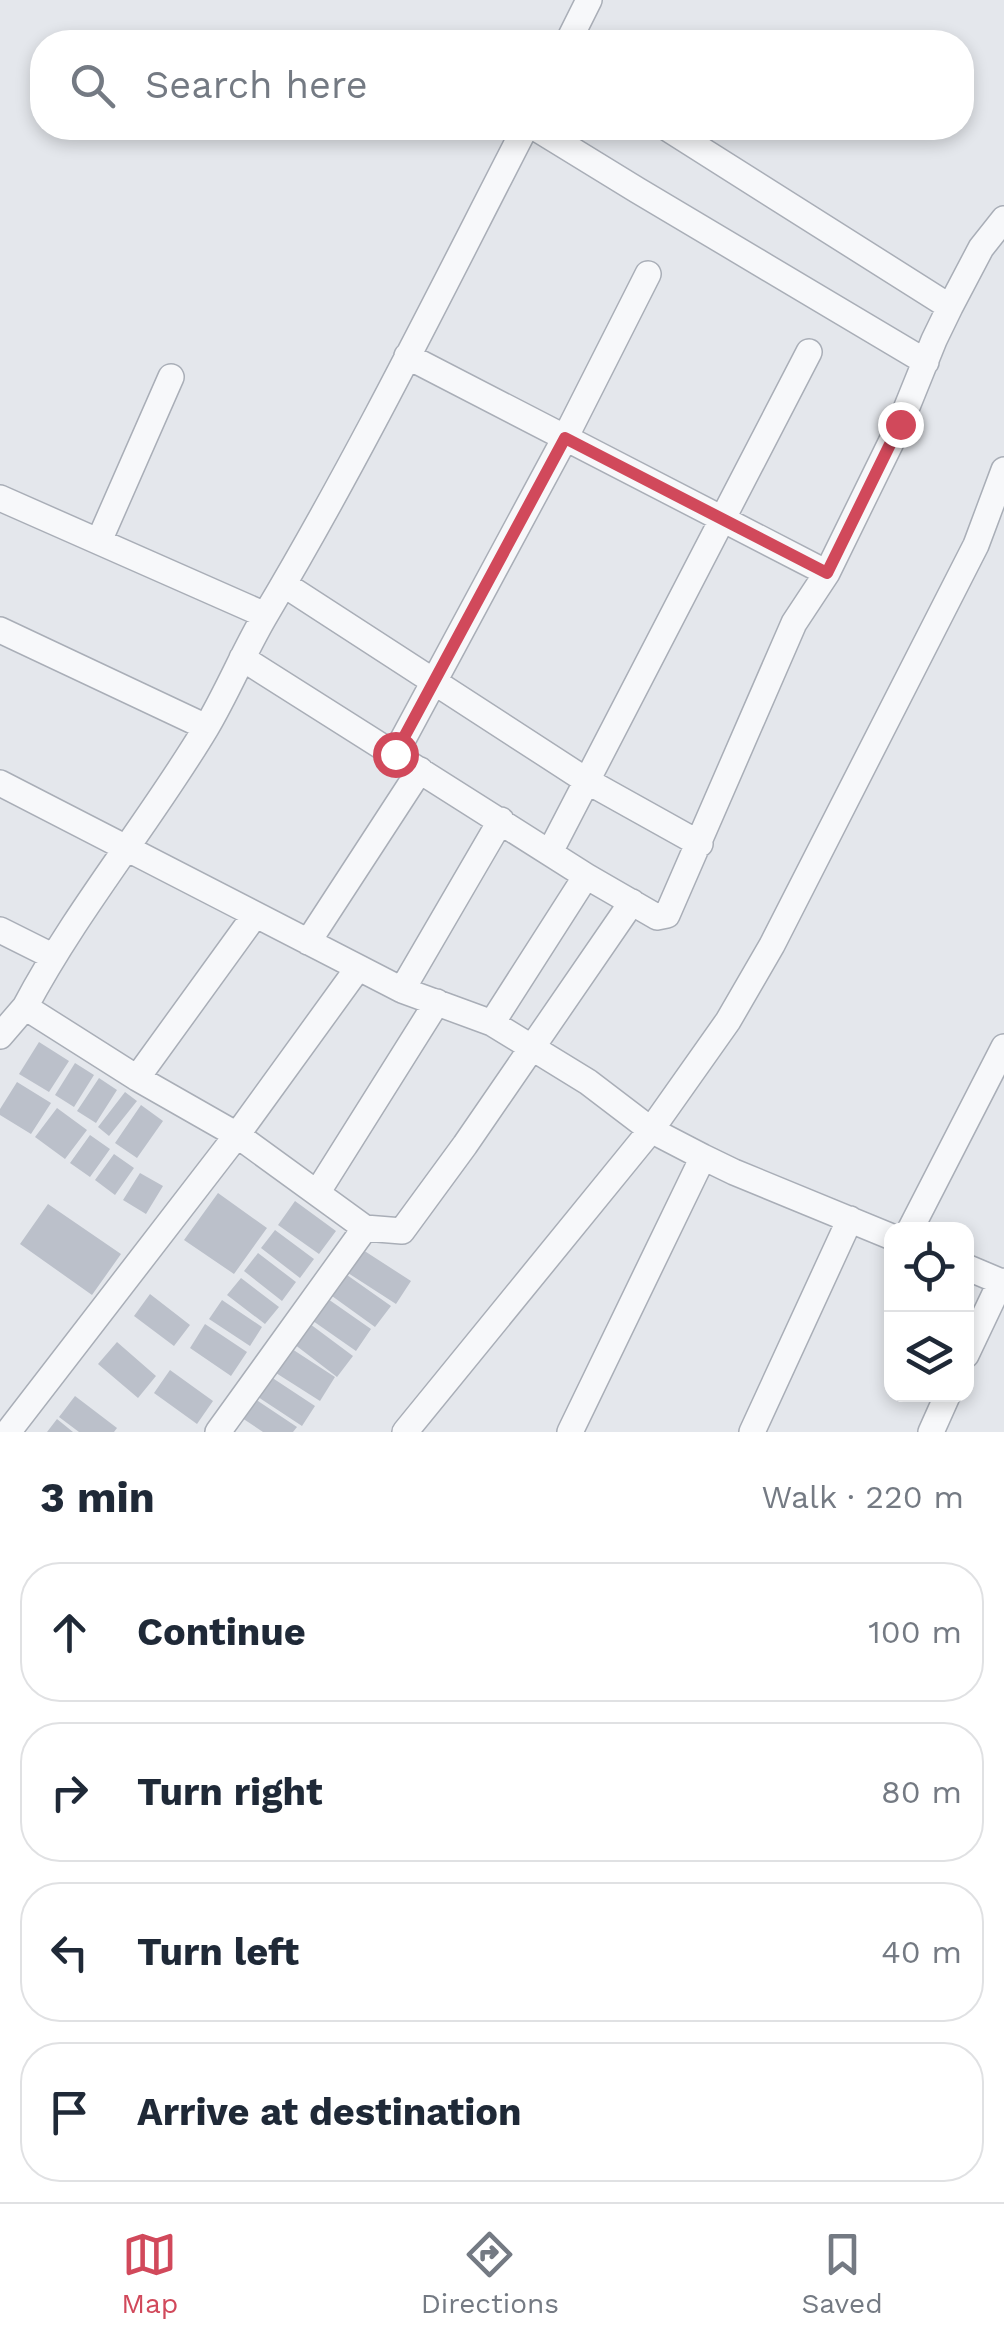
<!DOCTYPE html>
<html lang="en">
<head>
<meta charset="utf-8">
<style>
  :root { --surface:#fff; --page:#f6f6f7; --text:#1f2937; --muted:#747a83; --line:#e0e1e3; --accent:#d1495b }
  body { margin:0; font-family:"Work Sans",sans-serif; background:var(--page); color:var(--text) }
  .controls { position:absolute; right:30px; bottom:30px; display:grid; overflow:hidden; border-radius:20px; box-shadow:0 5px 15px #0003 }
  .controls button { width:90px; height:90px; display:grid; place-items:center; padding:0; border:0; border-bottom:2px solid var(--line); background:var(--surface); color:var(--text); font:50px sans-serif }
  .stop { position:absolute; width:30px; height:30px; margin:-22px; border:8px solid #d1495b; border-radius:50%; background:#fff }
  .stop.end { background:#d1495b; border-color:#fff; box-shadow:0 2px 10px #0008 }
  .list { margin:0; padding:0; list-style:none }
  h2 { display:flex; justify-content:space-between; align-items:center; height:130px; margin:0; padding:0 40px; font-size:42px }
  h2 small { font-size:32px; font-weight:400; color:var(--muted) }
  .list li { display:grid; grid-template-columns:65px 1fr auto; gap:30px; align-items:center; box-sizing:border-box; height:140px; margin:0 20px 20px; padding:0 20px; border:2px solid var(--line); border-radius:40px }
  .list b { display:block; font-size:38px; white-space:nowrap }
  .list em { font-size:32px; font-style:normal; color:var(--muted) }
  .icon { flex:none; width:55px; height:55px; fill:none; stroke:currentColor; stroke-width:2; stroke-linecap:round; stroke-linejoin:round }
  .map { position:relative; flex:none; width:1004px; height:1432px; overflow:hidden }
  .search { position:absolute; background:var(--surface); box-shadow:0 5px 15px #0003; left:30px; right:30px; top:30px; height:110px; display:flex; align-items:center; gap:25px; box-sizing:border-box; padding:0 35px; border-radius:40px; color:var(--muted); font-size:38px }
  .sheet { height:770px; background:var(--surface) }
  nav { display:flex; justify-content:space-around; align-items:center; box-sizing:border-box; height:140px; border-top:2px solid var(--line); background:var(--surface); font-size:28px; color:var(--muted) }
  nav a { display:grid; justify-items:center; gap:5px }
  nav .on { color:var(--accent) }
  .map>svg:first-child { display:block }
  .building { fill:#bbc0ca }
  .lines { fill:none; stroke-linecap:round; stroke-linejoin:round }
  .street-casing { stroke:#a9aeb7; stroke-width:28 }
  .street { stroke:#f7f8fa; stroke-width:25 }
  .route { stroke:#d1495b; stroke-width:12 }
</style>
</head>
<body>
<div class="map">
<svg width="1004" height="1432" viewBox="0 0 1004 1432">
  <rect width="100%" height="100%" fill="#e4e7ec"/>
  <path class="building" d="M39,1042l30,19 -20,31 -30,-18z
    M75,1063l19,12 -20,32 -19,-12z
    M99,1078l18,12 -21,33 -19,-12z
    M17,1082l34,21 -20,31 -31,-19v-6z
    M125,1092l12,9 -28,35 -11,-9z
    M141,1105l22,16 -26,37 -22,-15z
    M57,1108l30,22 -22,29 -30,-22z
    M90,1135l20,14 -20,28 -20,-14z
    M114,1154l20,14 -19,27 -20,-15z
    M140,1173l23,13 -17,28 -23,-14z
    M218,1193l49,35 -33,46 -50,-34z
    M295,1201l41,30 -17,23 -41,-29z
    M48,1204l73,50 -29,41 -72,-51z
    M275,1230l39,29 -14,19 -39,-30z
    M363,1250l48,31 -15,23 -48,-31z
    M258,1253l38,29 -14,19 -38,-30z
    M347,1275l44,31 -16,21 -43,-31z
    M241,1278l38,29 -14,17 -38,-29z
    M150,1294l40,31 -16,21 -40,-30z
    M328,1299l43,30 -15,22 -43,-30z
    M222,1300l40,27 -12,19 -41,-27z
    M205,1324l42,28 -16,24 -41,-28z
    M310,1324l43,32 -16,21 -43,-33z
    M117,1342l39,34 -18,22 -40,-34z
    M292,1349l43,28 -15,24 -44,-28z
    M170,1370l43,31 -16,23 -43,-31z
    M271,1377l44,29 -13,20 -44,-29z
    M75,1396l42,32 -3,4h-35l-20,-15z
    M255,1399l42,28 -4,5h-30l-21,-14z
    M57,1419l16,13h-26z"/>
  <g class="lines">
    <g class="street-casing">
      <path id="street" d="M568,42l21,-42
        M536,128l101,62 289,172
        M667,128l283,179
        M407,356l420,217
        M0,498l265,117
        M99,541l72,-164
        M285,585l302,196 113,63
        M0,630l206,97
        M242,658l344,218 71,41 10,-2 127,-292 33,-50 73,-149 34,-84 16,-33 31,-59 23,-29
        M395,754l170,-316 83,-164
        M0,783l402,207 90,33 96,59 63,48 52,27 31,15 158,65
        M550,852l259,-500
        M0,930l52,26
        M308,942l112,-172
        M358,968l-121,167 128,93
        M402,990l99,-170
        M492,1023l94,-147
        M0,1036l25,-29
        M137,1078l118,-163
        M317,1193l120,-191
        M910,1230l94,-183
        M966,1267l38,16
        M966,1355l35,-74
        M8,1432l229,-297 -100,-57 -112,-71c52,-98 124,-184 181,-279 22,-37 38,-77 60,-114 94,-158 175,-323 259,-486
        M218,1432l147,-204 37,3 63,-86 167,-243
        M405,1432l246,-302 77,-109 44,-76 204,-400 28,-75
        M570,1432l133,-275
        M752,1432l98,-213
        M931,1432l17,-38"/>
    </g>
    <use href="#street" class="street"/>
  </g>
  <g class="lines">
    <path class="route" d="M395,754l170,-316 262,135 73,-149"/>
  </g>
</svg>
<div class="controls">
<button><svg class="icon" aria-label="locate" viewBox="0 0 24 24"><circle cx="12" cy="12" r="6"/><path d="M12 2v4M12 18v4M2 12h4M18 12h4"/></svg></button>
<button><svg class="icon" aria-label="layers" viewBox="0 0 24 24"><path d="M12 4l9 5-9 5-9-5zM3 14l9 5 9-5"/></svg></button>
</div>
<div class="stop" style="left:395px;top:754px"></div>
<div class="stop end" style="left:900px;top:424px"></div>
<div class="search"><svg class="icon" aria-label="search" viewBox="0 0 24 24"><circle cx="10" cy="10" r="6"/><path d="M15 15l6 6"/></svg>Search here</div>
</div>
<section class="sheet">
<h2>3 min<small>Walk · 220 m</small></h2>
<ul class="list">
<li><svg class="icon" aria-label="ahead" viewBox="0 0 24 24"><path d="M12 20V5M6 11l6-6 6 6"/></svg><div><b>Continue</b></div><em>100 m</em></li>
<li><svg class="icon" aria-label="right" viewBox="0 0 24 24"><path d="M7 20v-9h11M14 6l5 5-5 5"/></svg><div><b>Turn right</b></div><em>80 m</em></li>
<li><svg class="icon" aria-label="left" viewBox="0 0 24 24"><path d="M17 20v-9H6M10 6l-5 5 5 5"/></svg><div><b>Turn left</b></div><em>40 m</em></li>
<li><svg class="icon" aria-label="arrive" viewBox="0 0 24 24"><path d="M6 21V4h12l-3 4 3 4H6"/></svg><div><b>Arrive at destination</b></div></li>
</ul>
</section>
<nav>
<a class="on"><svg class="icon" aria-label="map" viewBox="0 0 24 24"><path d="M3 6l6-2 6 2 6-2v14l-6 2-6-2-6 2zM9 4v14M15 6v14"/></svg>Map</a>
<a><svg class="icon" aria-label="directions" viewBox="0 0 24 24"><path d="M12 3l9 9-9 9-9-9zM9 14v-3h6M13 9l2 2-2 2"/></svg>Directions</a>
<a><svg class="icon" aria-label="saved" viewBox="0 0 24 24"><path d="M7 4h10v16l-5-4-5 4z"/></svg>Saved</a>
</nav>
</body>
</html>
